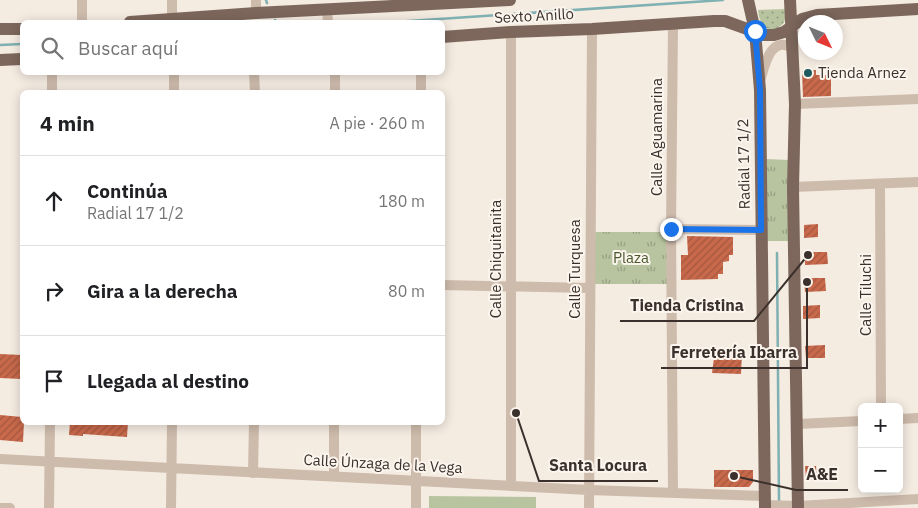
<!DOCTYPE html>
<html lang="es">
<head>
<meta charset="utf-8">
<style>
  :root { --surface:#fff; --page:#f2f2f2; --text:#202124; --muted:#757577; --line:#e0e0e0 }
  body { margin:0; font-family:"IBM Plex Sans",sans-serif; background:var(--page); color:var(--text) }
  .controls { position:absolute; right:15px; bottom:15px; display:grid; overflow:hidden; border-radius:8px; box-shadow:0 2px 12px #0003 }
  .controls button { width:45px; height:45px; display:grid; place-items:center; padding:0; border:0; border-bottom:1px solid var(--line); background:var(--surface); color:var(--text); font:25px sans-serif }
  .compass { position:absolute; left:798px; top:15px; width:45px; height:45px; border-radius:50%; background:var(--surface); box-shadow:0 2px 12px #0003; rotate:133deg }
  .stop { position:absolute; width:15px; height:15px; margin:-11px; border:4px solid #1a73e8; border-radius:50%; background:#fff }
  .stop.end { background:#1a73e8; border-color:#fff; box-shadow:0 1px 5px #0008 }
  .list { margin:0; padding:0; list-style:none }
  h2 { display:flex; justify-content:space-between; align-items:center; height:65px; margin:0; padding:0 20px; font-size:21px }
  h2 small { font-size:16px; font-weight:400; color:var(--muted) }
  .list li { display:grid; grid-template-columns:32px 1fr auto; gap:15px; align-items:center; box-sizing:border-box; height:90px; padding:0 20px; border-top:1px solid var(--line) }
  .list b { display:block; font-size:19px; white-space:nowrap }
  .list p { margin:0; font-size:16px; white-space:nowrap; color:var(--muted) }
  .list em { font-size:16px; font-style:normal; color:var(--muted) }
  .icon { flex:none; width:28px; height:28px; fill:none; stroke:currentColor; stroke-width:2; stroke-linecap:round; stroke-linejoin:round }
  .map { position:relative; flex:none; width:918px; height:508px; overflow:hidden }
  .search { position:absolute; background:var(--surface); box-shadow:0 2px 12px #0003; left:20px; top:20px; width:425px; height:55px; display:flex; align-items:center; gap:12px; box-sizing:border-box; padding:0 18px; border-radius:8px; color:var(--muted); font-size:19px }
  .panel { position:absolute; background:var(--surface); box-shadow:0 2px 12px #0003; left:20px; top:90px; width:425px; height:335px; border-radius:8px }
  .map>svg:first-child { display:block }
  .grass { fill:url(#grass-dots) }
  .park { fill:url(#park-tufts) }
  .pitch { fill:#b8c4a0 }
  .lines { fill:none; stroke-linecap:round; stroke-linejoin:round }
  .stream { stroke:#7fb0b2; stroke-width:2.5 }
  .building { fill:url(#building-hatch) }
  .minor { stroke:#cdbbac; stroke-width:10 }
  .major { stroke:#7d675c; stroke-width:12 }
  .route { stroke:#1a73e8; stroke-width:6 }
  .poi-dot { fill:#1f5a5e; stroke:#fbf5ee; stroke-width:2 }
  .labels { text-anchor:middle; stroke-width:4; stroke-linejoin:round; paint-order:stroke }
  .street-label { font-size:15px; fill:#3b302b; stroke:#fbf5ee }
  .poi-label { font-size:15px; fill:#3b302b; stroke:#fbf5ee; text-anchor:start }
  .park-label { font-size:15px; fill:#4a5a2e; stroke:#fbf5ee }
  .leader { fill:none; stroke:#3b302b; stroke-width:2 }
  .callout-dot { fill:#3b302b; stroke:#fbf5ee; stroke-width:2 }
  .callout-label { font-size:16px; text-anchor:middle; font-weight:bold; fill:#3b302b; stroke:#fbf5ee; stroke-width:4; stroke-linejoin:round; paint-order:stroke }
</style>
</head>
<body>
<div class="map">
<svg width="918" height="508" viewBox="0 0 918 508">
  <defs>
    <pattern id="grass-dots" width="8" height="8" patternUnits="userSpaceOnUse" patternTransform="scale(1.25)"><rect width="8" height="8" fill="#b8c4a0"/><path d="M2 2h.1M6 6h.1" fill="none" stroke="#97a083" stroke-width="1.8" stroke-linecap="round"/></pattern>
    <pattern id="park-tufts" width="24" height="20" patternUnits="userSpaceOnUse" patternTransform="scale(1.25)"><rect width="24" height="20" fill="#b8c4a0"/><path d="M3 7l-1-3M5 7V3M7 7l1-3M15 17l-1-3M17 17v-4M19 17l1-3" fill="none" stroke="#97a083"/></pattern>
    <pattern id="building-hatch" width="6" height="6" patternUnits="userSpaceOnUse" patternTransform="scale(1.25)"><rect width="6" height="6" fill="#c8694b"/><path d="M-1 1l2-2M0 6l6-6M5 7l2-2" fill="none" stroke="#a4573f"/></pattern>
  </defs>
  <rect width="100%" height="100%" fill="#f4ebe1"/>
  <path class="grass" d="M786,9c0,13 -2,17 -14,21l-9,-3 -4,-10 -1,-7z"/>
  <path class="park" d="M765,159l24,1 1,81h-24z
    M595,232h73l-1,52h-72z"/>
  <path class="pitch" d="M429,496l107,1v11h-107z"/>
  <g class="lines">
    <path class="stream" d="M266,0l1,3
      M275,20l2,2
      M394,22l329,-22
      M0,45l22,-1
      M777,253l2,249"/>
  </g>
  <path class="building" d="M816,70v5h15v21l-28,1 -1,-26z
    M818,224v13l-14,1v-13z
    M687,236l46,1v18h-4v6l-6,1v12h-5v5l-37,1v-25h7z
    M805,252h22l1,12 -23,1z
    M804,278h21l1,13 -21,1z
    M820,305v13l-17,1v-13z
    M825,345v13h-19l-1,-12z
    M715,350l27,3 -1,21 -29,-1z
    M0,354l22,1v24l-22,-1z
    M0,415l22,2v5h2l-1,20 -23,-2z
    M70,422h58l-1,15 -44,-3v2l-14,-1z
    M805,466h11l1,13 -11,1z
    M714,470h39v12l-4,5h-35z"/>
  <g class="lines">
    <path class="minor" d="M82,0v22
      M327,10l1,12
      M256,13v-13
      M172,19v-19
      M673,23l-2,206 2,264
      M511,32v453
      M254,72l1,20
      M335,72v20
      M761,78c4,-15 11,-44 32,-29
      M52,92v-20
      M174,92v-20
      M421,92v-20
      M795,104l123,-5
      M880,184l1,223
      M793,187l125,-5
      M671,229l90,1
      M442,285l148,3
      M899,419l19,-1
      M797,424l65,-3
      M0,459l589,31 176,6
      M253,473l1,-51
      M334,475v-53
      M765,505l33,1 120,-7
      M0,508h10
      M49,508l1,-86
      M171,508l1,-86
      M416,508v-86
      M589,508l3,-479"/>
    <path class="major" d="M748,0l7,31 5,59 5,418
      M790,0l5,104 -2,83 5,321
      M130,22l126,-9 254,-13
      M0,29h22
      M442,37l69,-5 81,-3 122,-8h11l39,14h10l10,-3 18,-13 15,-4 101,-6
      M0,60l22,-1"/>
  </g>
  <g class="lines">
    <path class="route" d="M671,229l90,1 -1,-140 -5,-59"/>
  </g>
  <circle class="poi-dot" cx="808" cy="73" r="5"/>
  <g class="labels">
    <g class="street-label">
      <text transform="translate(534 16) rotate(-3)" y="5">Sexto Anillo</text>
      <text transform="translate(657 137) rotate(-90)" y="5">Calle Aguamarina</text>
      <text transform="translate(744 164) rotate(-91)" y="5">Radial 17 1/2</text>
      <text transform="translate(496 259) rotate(-90)" y="5">Calle Chiquitanita</text>
      <text transform="translate(575 269) rotate(-90)" y="5">Calle Turquesa</text>
      <text transform="translate(866 295) rotate(-90)" y="5">Calle Tiluchi</text>
      <text transform="translate(383 464) rotate(3)" y="5">Calle Únzaga de la Vega</text>
    </g>
    <g class="poi-label">
      <text x="818" y="78">Tienda Arnez</text>
    </g>
    <g class="park-label">
      <text x="631" y="263">Plaza</text>
    </g>
  </g>
  <path class="leader" d="M808 255L754 321H620M807 282L807 368H661M516 413L539 481H658M734 476L796 490H848"/>
  <g class="callout-dot">
    <circle cx="808" cy="255" r="5"/>
    <circle cx="807" cy="282" r="5"/>
    <circle cx="516" cy="413" r="5"/>
    <circle cx="734" cy="476" r="5"/>
  </g>
  <g class="callout-label">
    <text x="687" y="311">Tienda Cristina</text>
    <text x="734" y="358">Ferretería Ibarra</text>
    <text x="598" y="471">Santa Locura</text>
    <text x="822" y="480">A&amp;E</text>
  </g>
</svg>
<div class="controls">
<button>+</button>
<button>−</button>
</div>
<svg class="compass" viewBox="-18 -18 36 36"><path d="M0-13l5 13h-10z" fill="#e53935"/><path d="M0 13l5-13h-10z" fill="#757577"/></svg>
<div class="stop" style="left:755px;top:31px"></div>
<div class="stop end" style="left:671px;top:229px"></div>
<div class="search"><svg class="icon" aria-label="search" viewBox="0 0 24 24"><circle cx="10" cy="10" r="6"/><path d="M15 15l6 6"/></svg>Buscar aquí</div>
<section class="panel">
<h2>4 min<small>A pie · 260 m</small></h2>
<ul class="list">
<li><svg class="icon" aria-label="ahead" viewBox="0 0 24 24"><path d="M12 20V5M6 11l6-6 6 6"/></svg><div><b>Continúa</b><p>Radial 17 1/2</p></div><em>180 m</em></li>
<li><svg class="icon" aria-label="right" viewBox="0 0 24 24"><path d="M7 20v-9h11M14 6l5 5-5 5"/></svg><div><b>Gira a la derecha</b></div><em>80 m</em></li>
<li><svg class="icon" aria-label="arrive" viewBox="0 0 24 24"><path d="M6 21V4h12l-3 4 3 4H6"/></svg><div><b>Llegada al destino</b></div></li>
</ul>
</section>
</div>
</body>
</html>
